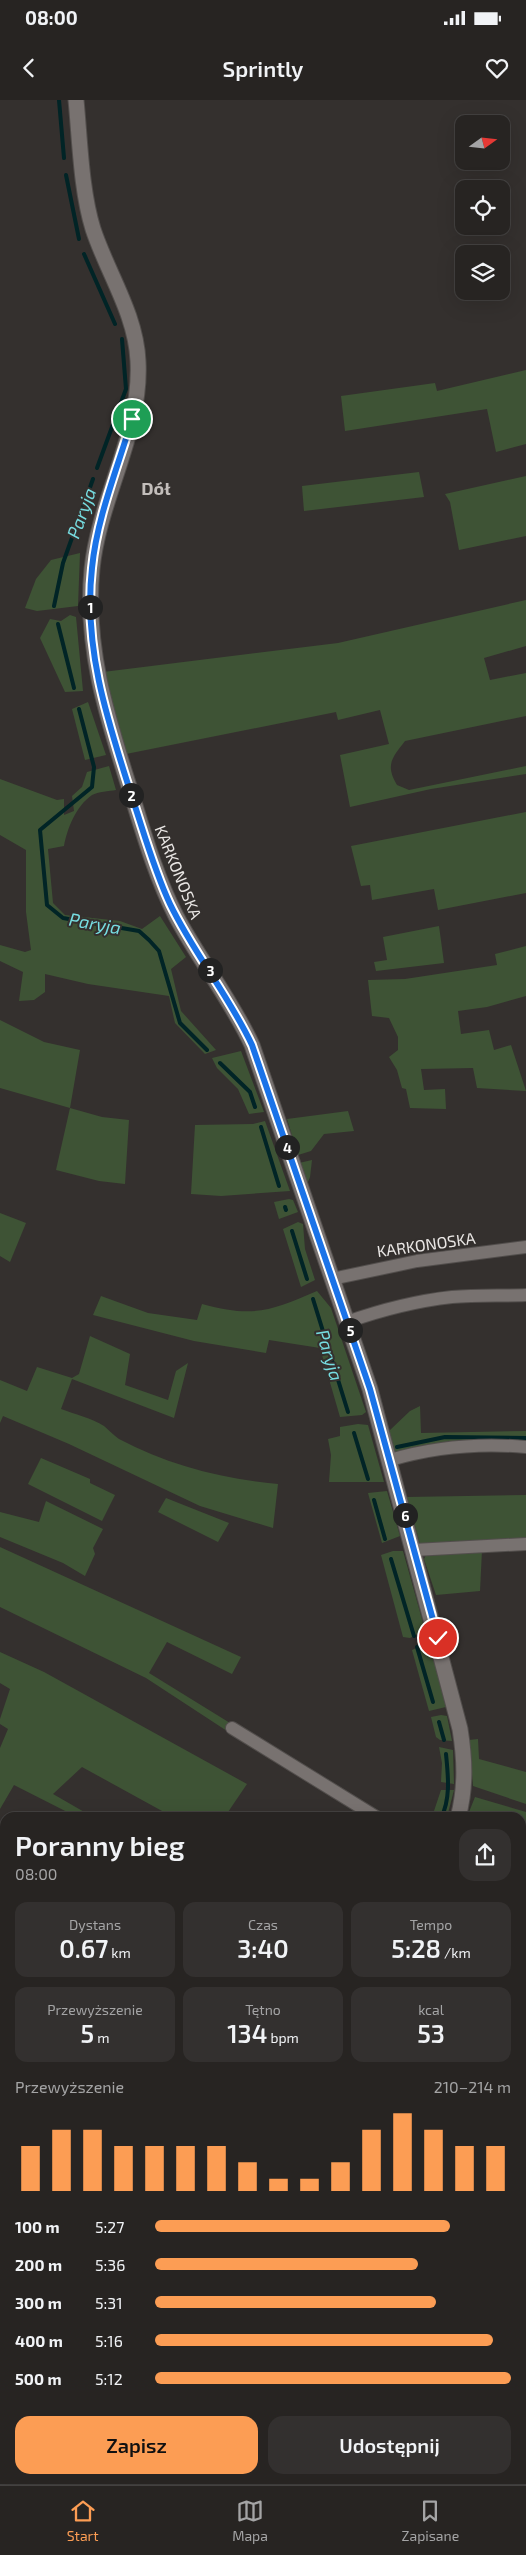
<!DOCTYPE html>
<html lang="pl">
<head>
<meta charset="utf-8">
<style>
	:root { --surface:#272422; --page:#33302f; --text:#f1f3f6; --muted:#a4a4a5; --line:#434140; --accent:#fc9d54 }
	body { margin:0; font-family:"Exo 2",sans-serif; background:var(--page); color:var(--text); height:100vh; display:flex; flex-direction:column; font-size:19px; white-space:nowrap }
	* { box-sizing:border-box; margin:0 }
	p { font-size:16px; color:var(--muted) }
	.icon { flex:none; width:28px; height:28px; fill:none; stroke:currentColor; stroke-width:2; stroke-linecap:round; stroke-linejoin:round }
	.map { position:relative; flex:1; overflow:hidden }
	.side { position:absolute; left:0px; top:1712px; width:526px; height:672px; display:flex; flex-direction:column; background:var(--surface); border-radius:15px 15px 0 0; box-shadow:0 5px 20px #0002,0 0 0 1px var(--line) }
	.side>* { flex:none }
	.needle { width:32px; rotate:75deg }
	.tools { position:absolute; left:455px; top:15px; display:grid; gap:10px }
	.tools a { display:grid; place-items:center; width:55px; height:55px; border-radius:10px; background:var(--surface); box-shadow:0 5px 20px #0002,0 0 0 1px var(--line); font-size:25px }
	.pin { position:absolute; display:grid; place-items:center; width:42px; height:42px; color:#fff; margin:-21px; border:2px solid #fff; border-radius:50%; box-shadow:0 1px 5px #0007 }
	.km { position:absolute; width:25px; height:25px; margin:-12px; border-radius:50%; background:#222; color:#fff; font-size:14px; line-height:25px; text-align:center }
	.round { display:grid; place-items:center; flex:none; width:52px; height:52px; border-radius:15px; background:var(--page) }
	.overview { display:flex; align-items:center; justify-content:space-between; height:85px; padding:0 15px }
	h1 { font-size:28px; font-weight:600; line-height:38px }
	.stats { display:grid; grid-template-columns:repeat(3,1fr); gap:8px; height:85px; padding:5px 15px }
	.stats div { display:grid; align-content:center; border-radius:12px; background:var(--page); text-align:center }
	.stats b { font-size:25px; font-weight:600 }
	.stats small { font-size:14px; font-weight:400 }
	.stats p { font-size:14px }
	.chart { height:140px; padding:10px 15px }
	.chart p { display:flex; justify-content:space-between }
	.chart svg { width:100%; height:90px; margin-top:5px; stroke:var(--accent); stroke-width:6 }
	.primary-button { display:flex; gap:10px; margin-top:auto; padding:10px 15px }
	.primary-button a { flex:1; height:58px; border-radius:15px; background:var(--accent); color:#111; font-size:20px; font-weight:600; line-height:58px; text-align:center }
	.primary-button a+a { background:var(--page); color:var(--text) }
	ul { padding:0 15px; list-style:none; font-size:16px }
	li { display:grid; grid-template-columns:80px 60px 1fr; align-items:center; height:38px }
	li i { height:12px; border-radius:6px; background:var(--accent) }
	.status { display:flex; justify-content:space-between; align-items:center; height:35px; padding:0 25px; background:var(--surface); direction:ltr }
	.status svg { height:14px; fill:currentColor }
	header { display:flex; justify-content:space-between; align-items:center; height:65px; padding:0 15px; background:var(--surface); font-size:22px; font-weight:600 }
	.dock { display:flex; justify-content:space-around; align-items:center; height:70px; border-top:1px solid var(--line); background:var(--surface); font-size:14px; color:var(--muted) }
	.dock a { display:grid; justify-items:center; gap:2px }
	.dock .on { color:var(--accent) }
	.map>svg:first-child { display:block }
</style>
</head>
<body>
<div class="status"><b>08:00</b><svg viewBox="0 0 49 12"><path d="M0 12V9h3v3zM5 12V6h3v6zM10 12V3h3v9zM15 12V0h3v12zM26 1h20v11H26zM47 4h2v5h-2z"/></svg></div>
<header><svg class="icon" aria-label="back" viewBox="0 0 24 24"><path d="M15 5l-7 7 7 7"/></svg>Sprintly<svg class="icon" aria-label="heart" viewBox="0 0 24 24"><path d="M12 20l-8-8c-3-5 5-10 8-4 3-6 11-1 8 4z"/></svg></header>
<div class="map">
<svg width="526" height="2385" viewBox="0 0 526 2385">
	<rect width="100%" height="100%" fill="#34302e"/>
	<!-- green -->
	<g fill="#3e5335">
		<polygon points="526,270 526,344 496,352 487,309 345,331 341,296 435,283 437,291"/>
		<polygon points="419,372 424,397 304,411 302,386"/>
		<polygon points="526,376 526,436 459,450 450,402 445,394"/>
		<polygon points="80,453 78,506 37,511 25,508 36,479 51,460"/>
		<path d="M526,500V546L484,558L490,580L526,573V616L405,641C392,658 385,665 397,685L409,690L526,666V674L431,689L350,707L340,655L389,644L380,610L338,620L336,612L126,654L103,572L338,543Z"/>
		<polygon points="70,515 76,517 83,591 65,592 40,538 50,519 61,521"/>
		<polygon points="88,602 106,655 85,660 72,609"/>
		<path d="M109,666L116,690C109,691 98,692 92,695C76,706 67,729 64,746L48,749L53,803L65,815L120,821L142,829L160,816L186,857L171,869L181,911L216,950L205,954L175,923L169,896L88,884L45,874V892L34,900L19,901L23,872L0,861V845L25,852L31,850L26,812V750L0,735V679L57,700L64,699V715L74,711L72,696L82,687L87,672Z"/>
		<polygon points="526,712 526,793 438,810 434,789 372,800 370,785 361,786 351,746"/>
		<polygon points="439,826 444,863 376,871 374,862 387,860 383,837"/>
		<polygon points="526,846 526,896 487,907 458,911 461,934 489,930 494,950 511,945 526,991 477,988 473,968 421,969 424,990 445,989 446,1009 410,1008 406,989 402,988 397,970 389,957 398,950 398,937 389,918 372,916 368,880 405,879 497,865 495,854"/>
		<polygon points="0,920 44,942 80,950 70,1008 102,1017 129,1020 125,1084 99,1081 56,1070 70,1008 0,988"/>
		<polygon points="241,951 264,1012 249,1014 238,989 217,968 212,958"/>
		<polygon points="348,1011 354,1031 324,1034 311,1051 298,1055 287,1019"/>
		<polygon points="265,1021 290,1091 221,1096 191,1094 195,1025 253,1024"/>
		<polygon points="312,1060 310,1077 306,1087 299,1063"/>
		<polygon points="289,1099 293,1100 298,1112 279,1119 274,1102"/>
		<polygon points="0,1113 26,1123 10,1162 0,1156"/>
		<polygon points="298,1122 303,1124 305,1149 315,1180 301,1187 283,1129"/>
		<path d="M317,1191L331,1208L366,1312L362,1315L340,1317L320,1248L269,1240L266,1253L194,1241L93,1215L101,1196L148,1213L197,1220L202,1204C253,1218 271,1211 317,1191Z"/>
		<path d="M90,1236L130,1254L125,1285L168,1300L176,1271L188,1263L174,1318L72,1279L61,1309C74,1314 92,1318 104,1326C109,1330 113,1335 119,1339C168,1365 222,1379 278,1384L273,1428L200,1406L69,1344L3,1316L0,1323V1280L27,1291L37,1267L72,1278L79,1274Z"/>
		<polygon points="420,1306 421,1333 526,1331 526,1344 418,1347 394,1353 389,1331 410,1311"/>
		<polygon points="358,1324 368,1325 384,1382 329,1382 331,1355 328,1339 340,1336 340,1327"/>
		<polygon points="41,1358 90,1379 90,1383 115,1395 102,1421 28,1384"/>
		<polygon points="387,1391 400,1436 382,1443 368,1393"/>
		<polygon points="526,1395 526,1440 420,1444 407,1397"/>
		<polygon points="166,1398 229,1423 218,1442 158,1412"/>
		<polygon points="46,1401 103,1429 93,1448 95,1454 85,1476 63,1463 0,1437 0,1412 39,1422"/>
		<polygon points="0,1447 241,1557 232,1574 167,1542 149,1573 230,1623 227,1631 146,1578 0,1507"/>
		<polygon points="482,1450 480,1491 436,1495 424,1459 427,1453"/>
		<polygon points="393,1451 403,1451 425,1530 410,1538 403,1537 381,1455"/>
		<polygon points="421,1546 430,1546 446,1607 429,1611 412,1550"/>
		<polygon points="0,1552 44,1572 247,1684 228,1712 236,1717 173,1717 82,1667 53,1694 86,1713 84,1717 77,1717 14,1685 0,1709 0,1648 8,1629 0,1624 0,1619 10,1589 0,1583"/>
		<polygon points="441,1615 447,1616 452,1641 440,1640 436,1637 431,1617"/>
		<polygon points="478,1639 479,1659 526,1672 526,1704 473,1686 469,1640"/>
		<polygon points="439,1647 453,1650 454,1684 441,1682 442,1663"/>
		<polygon points="441,1690 454,1690 447,1717 432,1717"/>
		<polygon points="475,1697 526,1712 526,1791 521,1789 521,1718 467,1717"/>
		<polygon points="0,1780 5,1783 5,1814 0,1811"/>
		<polygon points="0,1927 5,1930 5,1971 0,1968"/>
		<polygon points="0,2128 5,2131 5,2178 0,2175"/>
		<polygon points="5,2191 5,2218 0,2215 0,2199"/>
		<polygon points="0,2270 5,2272 5,2336 0,2342"/>
		<polygon points="521,2324 526,2325 526,2385 516,2385 504,2380 521,2380"/>
		<polygon points="226,2380 266,2380 277,2385 226,2385 224,2384"/>
	</g>
	<g fill="none" stroke-linecap="round" stroke-linejoin="round">
		<!-- stream -->
		<g stroke="#012426" stroke-width="4">
			<polyline points="59,0 64,58"/>
			<polyline points="66,75 79,139"/>
			<polyline points="84,154 115,224"/>
			<polyline points="97,368 126,289 122,239"/>
			<polyline points="54,506 63,463 93,379"/>
			<polyline points="58,524 74,588"/>
			<polyline points="79,609 94,667 92,687 40,730 47,805 63,818 139,831 149,840 159,851 180,923 207,950"/>
			<polyline points="220,963 250,992 255,1007"/>
			<polyline points="261,1027 279,1086"/>
			<polyline points="285,1107 286,1110"/>
			<polyline points="292,1131 307,1179"/>
			<polyline points="313,1199 348,1312"/>
			<polyline points="354,1333 368,1379"/>
			<polyline points="397,1347 445,1337 526,1338"/>
			<polyline points="374,1400 385,1439"/>
			<polyline points="391,1459 414,1536"/>
			<polyline points="417,1547 433,1602"/>
			<polyline points="439,1622 444,1640"/>
			<path d="M441,1718C451,1698 448,1675 446,1654"/>
			<polyline points="0,2328 5,2323"/>
		</g>
		<!-- minor casing -->
		<g stroke="#524e4c" stroke-width="14">
			<g id="minor">
				<polyline points="332,1179 417,1161 526,1147"/>
				<path d="M347,1222C381,1210 416,1201 452,1197C477,1195 502,1196 526,1195"/>
				<path d="M390,1360C434,1347 480,1343 526,1347"/>
				<polyline points="414,1450 526,1444"/>
				<polyline points="232,1628 378,1718"/>
				<polyline points="0,1814 5,1817"/>
				<polyline points="521,1893 526,1895"/>
				<polyline points="521,1956 526,1958"/>
				<polyline points="3,2066 5,2067"/>
				<polyline points="521,2147 526,2139"/>
				<polyline points="477,2380 479,2385"/>
			</g>
		</g>
		<!-- tertiary casing -->
		<g stroke="#524e4c" stroke-width="17">
			<g id="tertiary">
				<path d="M76,0C80,41 81,90 93,129C107,172 136,214 138,261C142,333 99,398 92,469C84,550 109,623 133,699C145,738 157,779 176,816C199,860 231,899 252,945L370,1289L460,1629C465,1660 466,1687 458,1718"/>
				<polyline points="0,1983 5,1986"/>
				<polyline points="376,2385 380,2380"/>
			</g>
		</g>
		<!-- minor -->
		<use href="#minor" stroke="#787270" stroke-width="12"/>
		<!-- tertiary -->
		<use href="#tertiary" stroke="#787270" stroke-width="15"/>
	</g>
	<g fill="none" stroke-linecap="round" stroke-linejoin="round">
		<!-- route casing -->
		<g stroke="#fff" stroke-width="10">
			<path id="route" d="M132,319C118,367 97,417 92,468C83,548 108,622 132,697C144,733 154,770 170,804C194,854 228,894 252,945L370,1289L438,1538"/>
		</g>
		<!-- route -->
		<use href="#route" stroke="#1a73e8" stroke-width="6"/>
	</g>
	<g text-anchor="middle" dominant-baseline="central" stroke-width="4" stroke-linejoin="round" paint-order="stroke">
		<!-- street labels -->
		<g font-size="16" fill="#eae7e5" stroke="#34302e">
			<text transform="translate(179 772) rotate(68)">KARKONOSKA</text>
			<text transform="translate(426 1144) rotate(-8)">KARKONOSKA</text>
		</g>
		<!-- neighbourhood labels -->
		<g font-size="18" font-weight="bold" fill="#c3bebb" stroke="#34302e">
			<text x="156" y="388">Dół</text>
		</g>
		<!-- water labels -->
		<g font-size="18" font-style="italic" fill="#76dce0" stroke="#34302e">
			<text transform="translate(81 413) rotate(-70)">Paryja</text>
			<text transform="translate(95 823) rotate(10)">Paryja</text>
			<text transform="translate(330 1255) rotate(73)">Paryja</text>
		</g>
	</g>
</svg>
<div class="tools">
<a><svg class="needle" viewBox="-14 -14 28 28"><path d="M0-13l5 13h-10z" fill="#e53935"/><path d="M0 13l5-13h-10z" fill="#a4a4a5"/></svg></a>
<a><svg class="icon" aria-label="locate" viewBox="0 0 24 24"><circle cx="12" cy="12" r="6"/><path d="M12 2v4M12 18v4M2 12h4M18 12h4"/></svg></a>
<a><svg class="icon" aria-label="layers" viewBox="0 0 24 24"><path d="M12 4l9 5-9 5-9-5zM3 14l9 5 9-5"/></svg></a>
</div>
<div class="pin" style="left:132px;top:319px;background:#1e9e55"><svg class="icon" aria-label="arrive" viewBox="0 0 24 24"><path d="M6 21V4h12l-3 4 3 4H6"/></svg></div>
<div class="pin" style="left:438px;top:1538px;background:#d93025"><svg class="icon" aria-label="check" viewBox="0 0 24 24"><path d="M5 12l5 5 9-10"/></svg></div>
<b class="km" style="left:90px;top:507px">1</b>
<b class="km" style="left:131px;top:695px">2</b>
<b class="km" style="left:210px;top:870px">3</b>
<b class="km" style="left:287px;top:1047px">4</b>
<b class="km" style="left:350px;top:1230px">5</b>
<b class="km" style="left:405px;top:1415px">6</b>
<section class="side">
<div class="overview"><div><h1>Poranny bieg</h1><p>08:00</p></div><a class="round"><svg class="icon" aria-label="share" viewBox="0 0 24 24"><path d="M12 15V3M7 8l5-5 5 5M5 13v7h14v-7"/></svg></a></div>
<div class="stats">
<div><p>Dystans</p><b>0.67<small> km</small></b></div>
<div><p>Czas</p><b>3:40</b></div>
<div><p>Tempo</p><b>5:28<small> /km</small></b></div>
</div>
<div class="stats">
<div><p>Przewyższenie</p><b>5<small> m</small></b></div>
<div><p>Tętno</p><b>134<small> bpm</small></b></div>
<div><p>kcal</p><b>53</b></div>
</div>
<div class="chart"><p><span>Przewyższenie</span>210–214 m</p>
<svg viewBox="0 0 160 44" preserveAspectRatio="none"><path d="M5 44V22M15 44V14M25 44V14M35 44V22M45 44V22M55 44V22M65 44V22M75 44V30M85 44V38M95 44V38M105 44V30M115 44V14M125 44V6M135 44V14M145 44V22M155 44V22"/></svg>
</div>
<ul>
<li><b>100 m</b>5:27<i style="width:83%"></i></li>
<li><b>200 m</b>5:36<i style="width:74%"></i></li>
<li><b>300 m</b>5:31<i style="width:79%"></i></li>
<li><b>400 m</b>5:16<i style="width:95%"></i></li>
<li><b>500 m</b>5:12<i style="width:100%"></i></li>
</ul>
<div class="primary-button"><a>Zapisz</a><a>Udostępnij</a></div>
</section>
</div>
<nav class="dock">
<a class="on"><svg class="icon" aria-label="home" viewBox="0 0 24 24"><path d="M3 11l9-7 9 7M6 9v11h12V9"/></svg>Start</a>
<a><svg class="icon" aria-label="map" viewBox="0 0 24 24"><path d="M3 6l6-2 6 2 6-2v14l-6 2-6-2-6 2zM9 4v14M15 6v14"/></svg>Mapa</a>
<a><svg class="icon" aria-label="saved" viewBox="0 0 24 24"><path d="M7 4h10v16l-5-4-5 4z"/></svg>Zapisane</a>
</nav>
</body>
</html>
